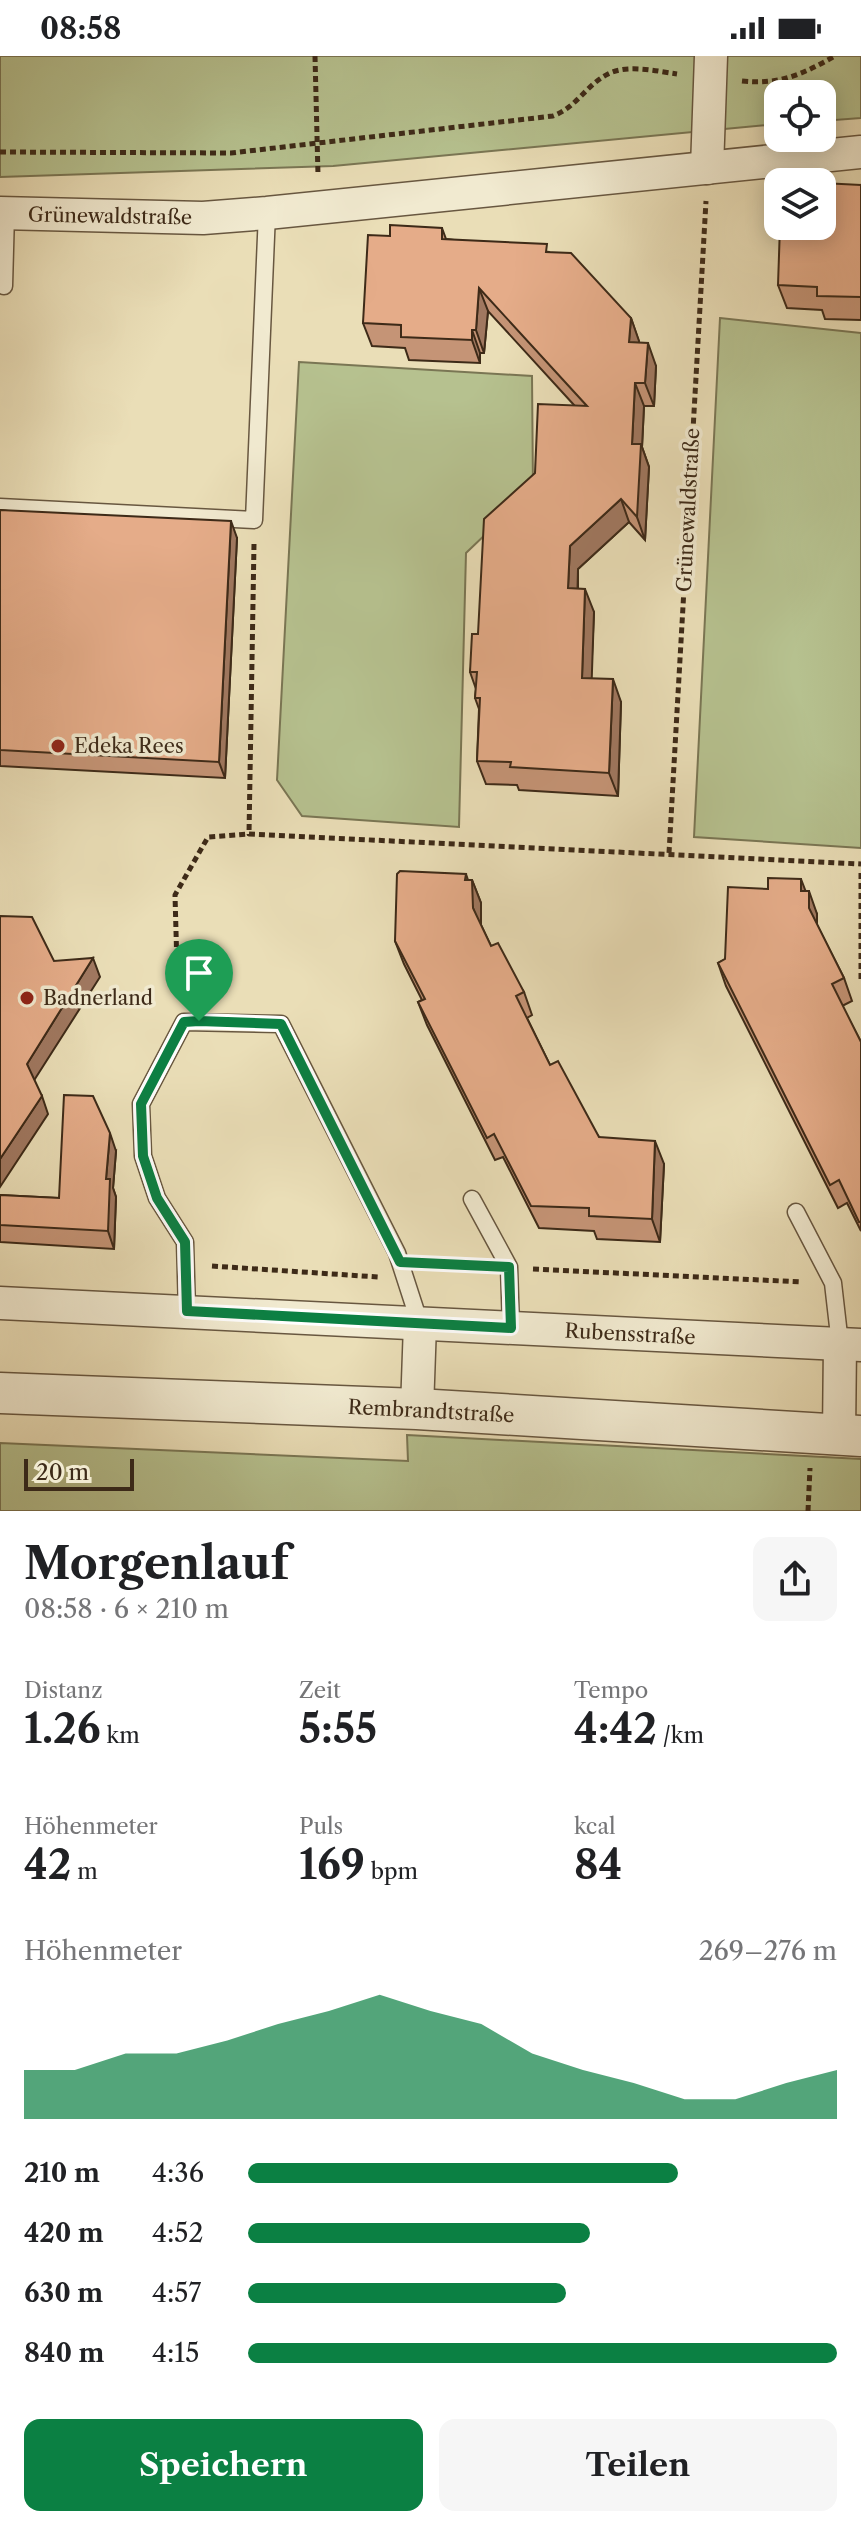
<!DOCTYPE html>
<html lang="de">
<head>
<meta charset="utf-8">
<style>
	:root { --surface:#fff; --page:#f6f6f6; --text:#202124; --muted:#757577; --accent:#0b8043 }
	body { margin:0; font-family:"Libre Caslon Text",serif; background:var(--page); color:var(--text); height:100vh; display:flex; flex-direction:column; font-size:30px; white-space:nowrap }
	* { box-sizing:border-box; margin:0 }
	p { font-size:26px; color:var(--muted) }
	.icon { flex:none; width:44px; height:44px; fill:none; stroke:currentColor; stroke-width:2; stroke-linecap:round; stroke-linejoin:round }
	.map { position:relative; height:1455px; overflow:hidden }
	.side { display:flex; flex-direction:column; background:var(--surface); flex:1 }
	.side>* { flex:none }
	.controls { position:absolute; left:764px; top:24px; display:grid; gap:16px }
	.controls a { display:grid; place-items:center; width:72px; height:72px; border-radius:16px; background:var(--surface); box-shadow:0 4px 20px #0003; font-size:40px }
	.scale { position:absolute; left:24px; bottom:20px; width:110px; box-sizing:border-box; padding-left:8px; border:4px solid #3d2a18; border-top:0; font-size:22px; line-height:28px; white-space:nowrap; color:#3d2a18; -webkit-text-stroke:6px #f1ead0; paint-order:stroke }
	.pin { position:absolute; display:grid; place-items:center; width:68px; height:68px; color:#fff; margin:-82px -34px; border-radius:50% 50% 50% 0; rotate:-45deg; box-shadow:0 0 8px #0007 }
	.pin .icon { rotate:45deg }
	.round { display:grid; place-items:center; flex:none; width:84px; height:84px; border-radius:16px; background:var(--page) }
	.head { display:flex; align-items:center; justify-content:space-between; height:136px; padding:0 24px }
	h1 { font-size:44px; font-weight:700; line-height:60px }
	.metrics { display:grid; grid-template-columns:repeat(3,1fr); gap:12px; height:136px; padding:8px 24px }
	.metrics div { display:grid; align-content:center }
	.metrics b { font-size:40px; font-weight:700 }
	.metrics small { font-size:22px; font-weight:400 }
	.metrics p { font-size:22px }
	.chart { height:224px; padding:16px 24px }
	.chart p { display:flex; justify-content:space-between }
	.chart svg { width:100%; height:144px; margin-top:8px; fill:var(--accent); opacity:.7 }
	.cta { display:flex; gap:16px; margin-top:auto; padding:16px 24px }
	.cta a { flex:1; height:92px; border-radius:16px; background:var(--accent); color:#fff; font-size:32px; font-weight:700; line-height:92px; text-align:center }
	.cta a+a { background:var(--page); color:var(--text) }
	ul { padding:0 24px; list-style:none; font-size:26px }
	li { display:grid; grid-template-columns:128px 96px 1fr; align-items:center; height:60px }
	li i { height:20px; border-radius:10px; background:var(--accent) }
	.status { display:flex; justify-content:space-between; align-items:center; height:56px; padding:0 40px; background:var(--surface); direction:ltr }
	.status svg { height:22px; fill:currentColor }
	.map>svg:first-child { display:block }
</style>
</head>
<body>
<div class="status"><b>08:58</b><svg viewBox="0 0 49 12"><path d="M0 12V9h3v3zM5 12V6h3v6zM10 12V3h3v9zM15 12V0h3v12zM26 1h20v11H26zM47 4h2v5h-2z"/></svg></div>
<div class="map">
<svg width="861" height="1455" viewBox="0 0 861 1455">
	<rect width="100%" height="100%" fill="#eadeb7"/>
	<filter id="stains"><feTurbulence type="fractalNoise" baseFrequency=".0025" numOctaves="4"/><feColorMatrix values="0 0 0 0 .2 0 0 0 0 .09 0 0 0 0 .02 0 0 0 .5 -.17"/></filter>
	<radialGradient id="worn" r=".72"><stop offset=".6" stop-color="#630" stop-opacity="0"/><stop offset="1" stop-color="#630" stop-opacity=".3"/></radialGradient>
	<!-- green -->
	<g fill="#b6c18f" stroke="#7a7654" stroke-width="2">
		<polygon points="0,0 861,0 861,62 822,65 822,38 778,38 778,68 333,110 0,121"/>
		<polygon points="720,262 861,277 861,792 694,781"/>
		<polygon points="299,306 532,320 533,433 466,497 459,771 302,760 277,724"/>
		<polygon points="407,1379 861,1403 861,1455 0,1455 0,1387 408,1405"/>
	</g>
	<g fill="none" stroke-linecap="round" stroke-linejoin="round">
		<!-- service casing -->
		<g stroke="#685740" stroke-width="19">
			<g id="service">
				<polyline points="4,230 6,157"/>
				<polyline points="0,451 254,464 267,157"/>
				<polyline points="472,1143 509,1211 511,1272"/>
				<polyline points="796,1156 833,1227 840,1288"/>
				<polyline points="187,1255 185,1186 157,1142 143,1100 141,1048 184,966 281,968 397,1197 420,1268"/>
			</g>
		</g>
		<!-- minor casing -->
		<g stroke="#685740" stroke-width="35">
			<g id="minor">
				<polyline points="707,112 711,0"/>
				<polyline points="0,157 203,162 267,157 861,96"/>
				<polyline points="0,1247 861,1289"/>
				<polyline points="417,1353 420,1268"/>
				<polyline points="839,1379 840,1288"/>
			</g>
		</g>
		<!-- tertiary casing -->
		<g stroke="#685740" stroke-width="43">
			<polyline id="tertiary" points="0,1337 417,1353 861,1380"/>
		</g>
		<!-- path -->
		<g stroke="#3d2a18" stroke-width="5" stroke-dasharray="6 4" stroke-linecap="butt">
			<polyline points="315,0 318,119"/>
			<path d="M742,25C780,29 803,18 835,0"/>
			<path d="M0,96L231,97L553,60C577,51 586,29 608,18C627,8 656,15 677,18"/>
			<polyline points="254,488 249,778 861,808"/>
			<polyline points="669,797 706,145"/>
			<polyline points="861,817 861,923"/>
			<polyline points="177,911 175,839 208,781 248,778"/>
			<polyline points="429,1208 479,1210"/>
			<polyline points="212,1210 378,1221"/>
			<polyline points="533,1213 802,1226"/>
			<polyline points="808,1455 810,1412"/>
		</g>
		<!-- service -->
		<use href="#service" stroke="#f1ead0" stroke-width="16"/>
		<!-- minor -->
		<use href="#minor" stroke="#f1ead0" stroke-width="32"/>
		<!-- tertiary -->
		<use href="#tertiary" stroke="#f1ead0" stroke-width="40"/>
	</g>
	<!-- wall -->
	<g fill="#c59476" stroke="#3d2a18" stroke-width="2">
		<polygon points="861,129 861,264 825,263 822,254 787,252 778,229"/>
		<polygon points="442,172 446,183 549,196 631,262 639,286 656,310 654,350 644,350 642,391 649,411 645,484 629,466 578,513 578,532 594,556 591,622 621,646 618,740 519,734 517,729 486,728 477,705 479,653 475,642 476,633 470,616 478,578 535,417 574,349 488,255 484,297 480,297 480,307 409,304 405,292 372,290 363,267 390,180"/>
		<polygon points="0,454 237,482 225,722 0,710"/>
		<polygon points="468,824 472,824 481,847 481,869 491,890 524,936 532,959 527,962 550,1009 599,1081 664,1108 660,1186 597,1183 594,1175 539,1172 503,1101 495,1104 427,969 418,946 422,944 404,908 395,885"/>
		<polygon points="768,833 805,835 817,858 817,869 844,922 852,945 842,950 861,986 861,1175 847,1147 838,1152 726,930 718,907 725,903"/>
		<polygon points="116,1095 113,1132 116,1141 114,1193 0,1186 0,1139 59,1142"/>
	</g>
	<!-- shaded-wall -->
	<g fill="#a07860" stroke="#3d2a18" stroke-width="2">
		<polygon points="479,232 488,255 484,297 476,274"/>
		<polygon points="631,262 639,285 638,309 629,286"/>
		<polygon points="472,274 480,297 480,307 472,284"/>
		<polygon points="648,287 656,310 654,350 645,327"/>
		<polygon points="635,327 644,350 642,391 649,411 645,484 637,461 632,388"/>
		<polygon points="621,443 629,466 578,513 577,555 568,532 570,490"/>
		<polygon points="231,465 237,482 225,722 219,706"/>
		<polygon points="585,533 594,556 591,644 582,622"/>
		<polygon points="613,623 621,646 618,740 609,717"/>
		<polygon points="466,818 472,836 472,824 481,847 481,875 473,852 465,824"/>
		<polygon points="801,823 809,844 809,835 817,858 817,875 801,835"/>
		<polygon points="93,902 100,921 33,1026 27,1008"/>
		<polygon points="42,1040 48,1058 0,1131 0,1103"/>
		<polygon points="110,1077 116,1095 113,1132 116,1141 114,1193 108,1175 106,1123"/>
		<polygon points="655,1085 664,1108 660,1186 652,1163"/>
	</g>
	<!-- building -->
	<g fill="#e5ac89" stroke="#3d2a18" stroke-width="2">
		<polygon points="822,127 861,129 861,241 817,240 817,231 778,229 780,170 822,170"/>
		<polygon points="390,169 442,172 442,183 547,188 546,196 571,197 631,262 629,286 648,287 645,327 635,327 632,388 641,388 637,461 621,443 570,490 568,532 585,533 582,622 613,623 609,717 510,711 511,706 477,705 480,642 475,642 477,616 470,616 472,578 478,578 484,463 535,417 538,348 587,350 479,232 476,274 472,274 472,284 401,281 401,269 363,267 368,179 390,180"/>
		<polygon points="0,454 231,465 219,706 0,694"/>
		<polygon points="400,815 466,818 465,824 472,824 473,852 491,890 498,887 524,936 516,940 550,1009 558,1005 599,1081 655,1085 652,1163 589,1160 589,1152 531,1150 494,1078 487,1082 418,946 425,943 395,885 397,818"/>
		<polygon points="768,822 801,823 801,835 809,835 809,852 844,922 832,928 861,986 861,1166 859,1166 839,1124 830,1129 718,907 725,903 728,831 768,833"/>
		<polygon points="0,860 32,861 54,905 93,902 27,1008 42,1040 0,1103"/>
		<polygon points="64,1039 93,1040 110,1077 106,1123 110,1123 108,1175 0,1169 0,1139 59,1142"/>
	</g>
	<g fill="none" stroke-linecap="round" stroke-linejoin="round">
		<!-- route casing -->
		<g stroke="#fff" stroke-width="16">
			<polygon id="route" points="199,965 281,968 400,1206 509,1211 511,1272 187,1255 185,1186 157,1142 143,1100 141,1048 184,966"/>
		</g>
		<!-- route -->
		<use href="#route" stroke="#0b8043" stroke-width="10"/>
	</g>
	<!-- markers -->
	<g fill="#8f2418" stroke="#f1ead0" stroke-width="3">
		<circle cx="58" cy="690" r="8"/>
		<circle cx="27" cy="942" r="8"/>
	</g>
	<g text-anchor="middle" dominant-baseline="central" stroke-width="7" stroke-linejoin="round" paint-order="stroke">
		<!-- street labels -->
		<g font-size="20" fill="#3d2a18" stroke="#f1ead0">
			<text transform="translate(110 160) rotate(1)">Grünewaldstraße</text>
			<text transform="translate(688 454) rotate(-87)">Grünewaldstraße</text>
			<text transform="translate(630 1278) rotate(3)">Rubensstraße</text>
			<text transform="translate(431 1355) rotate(3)">Rembrandtstraße</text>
		</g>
		<!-- poi labels -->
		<g font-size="20" fill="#3d2a18" stroke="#f1ead0" text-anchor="start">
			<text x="74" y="690">Edeka Rees</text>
			<text x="43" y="942">Badnerland</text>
		</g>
	</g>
	<rect width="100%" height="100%" filter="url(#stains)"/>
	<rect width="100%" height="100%" fill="url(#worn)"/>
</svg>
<div class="controls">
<a><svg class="icon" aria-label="locate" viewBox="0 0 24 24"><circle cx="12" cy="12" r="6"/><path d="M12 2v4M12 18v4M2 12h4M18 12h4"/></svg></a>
<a><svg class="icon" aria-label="layers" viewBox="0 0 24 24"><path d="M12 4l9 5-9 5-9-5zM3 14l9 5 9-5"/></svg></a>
</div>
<div class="scale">20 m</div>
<div class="pin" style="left:199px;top:965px;background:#1e9e55"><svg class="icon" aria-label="arrive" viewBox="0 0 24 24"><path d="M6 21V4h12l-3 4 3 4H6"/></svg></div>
</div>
<section class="side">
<div class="head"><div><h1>Morgenlauf</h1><p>08:58 · 6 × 210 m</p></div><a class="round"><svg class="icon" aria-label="share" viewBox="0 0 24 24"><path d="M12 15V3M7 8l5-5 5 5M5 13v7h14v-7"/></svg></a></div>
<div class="metrics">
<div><p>Distanz</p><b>1.26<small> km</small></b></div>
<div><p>Zeit</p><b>5:55</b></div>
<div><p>Tempo</p><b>4:42<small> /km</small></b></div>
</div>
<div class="metrics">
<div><p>Höhenmeter</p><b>42<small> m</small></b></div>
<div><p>Puls</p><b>169<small> bpm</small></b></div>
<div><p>kcal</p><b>84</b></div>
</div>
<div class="chart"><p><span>Höhenmeter</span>269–276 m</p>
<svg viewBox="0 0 160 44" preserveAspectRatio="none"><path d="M0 44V29L10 29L20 24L30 24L40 20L50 15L60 11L70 6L80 11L90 15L100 24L110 29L120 33L130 38L140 38L150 33L160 29V44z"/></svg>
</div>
<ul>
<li><b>210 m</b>4:36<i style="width:73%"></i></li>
<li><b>420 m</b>4:52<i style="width:58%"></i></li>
<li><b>630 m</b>4:57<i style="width:54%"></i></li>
<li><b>840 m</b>4:15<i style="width:100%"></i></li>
</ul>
<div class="cta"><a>Speichern</a><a>Teilen</a></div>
</section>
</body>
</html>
